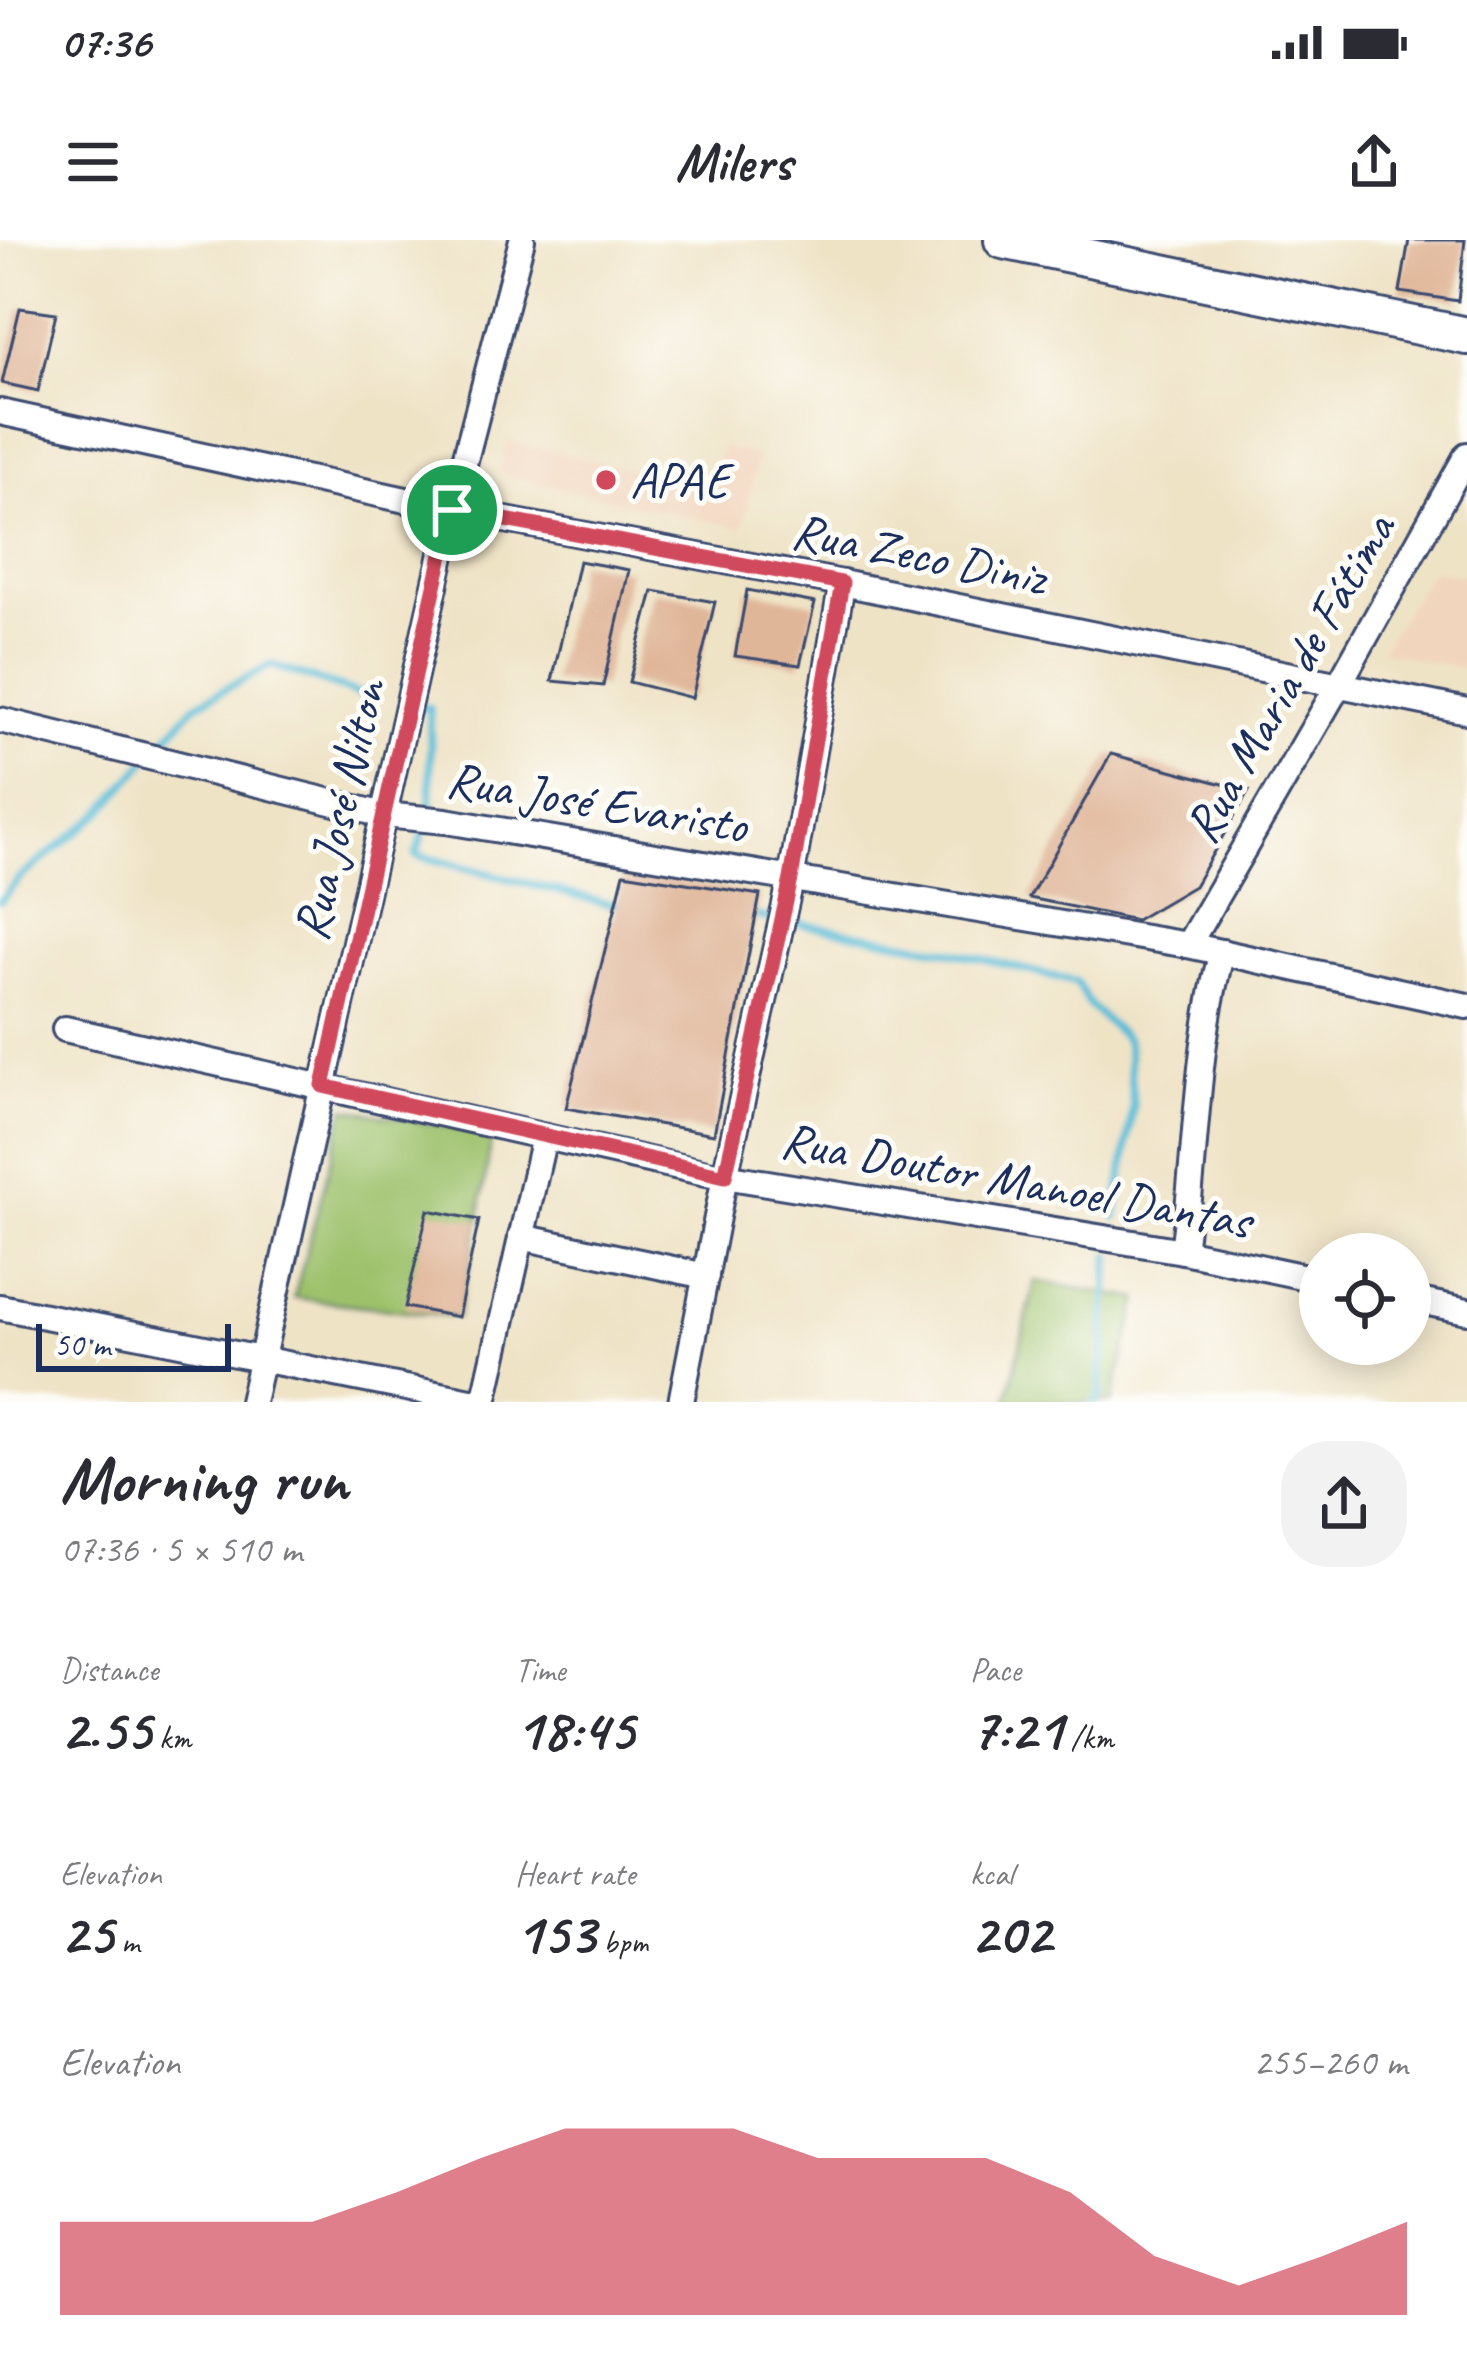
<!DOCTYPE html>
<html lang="en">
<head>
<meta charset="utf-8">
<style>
	:root { --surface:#fff; --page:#f2f2f3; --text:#2b2b33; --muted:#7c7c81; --accent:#d1495b }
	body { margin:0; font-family:Caveat,sans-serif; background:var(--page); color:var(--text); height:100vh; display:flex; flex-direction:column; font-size:45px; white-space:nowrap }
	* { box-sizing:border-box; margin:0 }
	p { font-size:39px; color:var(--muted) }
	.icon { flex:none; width:66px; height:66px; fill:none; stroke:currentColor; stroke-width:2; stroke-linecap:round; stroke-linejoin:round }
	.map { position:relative; height:1162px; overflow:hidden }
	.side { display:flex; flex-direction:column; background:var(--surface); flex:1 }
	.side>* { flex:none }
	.fabs { position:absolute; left:1299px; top:993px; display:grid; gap:24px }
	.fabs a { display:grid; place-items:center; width:132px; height:132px; border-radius:50%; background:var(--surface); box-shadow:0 6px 30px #0003; font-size:60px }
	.scale { position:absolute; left:36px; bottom:30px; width:195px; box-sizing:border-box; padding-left:12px; border:6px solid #1b2f5e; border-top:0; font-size:33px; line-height:42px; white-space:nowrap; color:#1b2f5e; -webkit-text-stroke:9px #fdfcf7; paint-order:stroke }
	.pin { position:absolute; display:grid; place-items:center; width:102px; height:102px; color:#fff; margin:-51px; border:6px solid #fff; border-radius:50%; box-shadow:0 3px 12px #0007 }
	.round { display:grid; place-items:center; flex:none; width:126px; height:126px; border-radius:48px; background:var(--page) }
	.summary { display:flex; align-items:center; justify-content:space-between; height:204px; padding:0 60px }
	h1 { font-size:66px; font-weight:700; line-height:90px }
	.metrics { display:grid; grid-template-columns:repeat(3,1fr); gap:18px; height:204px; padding:12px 60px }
	.metrics div { display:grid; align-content:center }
	.metrics b { font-size:60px; font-weight:700 }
	.metrics small { font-size:33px; font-weight:400 }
	.metrics p { font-size:33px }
	.chart { height:336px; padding:24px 60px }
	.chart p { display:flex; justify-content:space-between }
	.chart svg { width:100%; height:216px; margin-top:12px; fill:var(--accent); opacity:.7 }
	.status { display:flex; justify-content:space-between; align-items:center; height:84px; padding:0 60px; background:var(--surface); direction:ltr }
	.status svg { height:33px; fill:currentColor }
	header { display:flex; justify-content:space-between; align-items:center; height:156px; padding:0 60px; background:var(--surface); font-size:54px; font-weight:700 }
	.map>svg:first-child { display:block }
</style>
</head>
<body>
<div class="status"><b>07:36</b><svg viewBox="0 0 49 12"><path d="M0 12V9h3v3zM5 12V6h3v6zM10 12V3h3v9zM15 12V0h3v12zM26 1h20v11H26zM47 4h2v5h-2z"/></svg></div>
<header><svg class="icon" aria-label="menu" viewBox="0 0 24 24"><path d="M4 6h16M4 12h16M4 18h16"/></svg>Milers<svg class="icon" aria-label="share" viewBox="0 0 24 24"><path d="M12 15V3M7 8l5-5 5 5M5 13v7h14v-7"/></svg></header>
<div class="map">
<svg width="1467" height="1162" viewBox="0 0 1467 1162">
	<rect width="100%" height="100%" fill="#fdfcf7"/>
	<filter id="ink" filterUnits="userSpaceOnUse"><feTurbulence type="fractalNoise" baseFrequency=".00833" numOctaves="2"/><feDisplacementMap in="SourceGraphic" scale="24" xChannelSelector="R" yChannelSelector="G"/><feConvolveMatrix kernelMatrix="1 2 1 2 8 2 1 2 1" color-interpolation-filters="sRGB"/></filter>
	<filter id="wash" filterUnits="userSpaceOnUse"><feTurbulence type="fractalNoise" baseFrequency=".004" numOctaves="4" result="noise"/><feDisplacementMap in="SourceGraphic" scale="48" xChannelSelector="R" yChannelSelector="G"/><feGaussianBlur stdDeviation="2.7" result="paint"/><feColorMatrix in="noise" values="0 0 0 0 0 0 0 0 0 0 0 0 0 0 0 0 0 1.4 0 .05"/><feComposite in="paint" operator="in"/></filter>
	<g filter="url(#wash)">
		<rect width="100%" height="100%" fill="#efe3c6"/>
		<!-- built -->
		<g fill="#f2d5bd">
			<polygon points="507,201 712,247 721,207 758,216 742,288 499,234"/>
			<polygon points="1432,330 1467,336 1467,430 1381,410"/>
		</g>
		<!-- green -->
		<g fill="#9cc16b" stroke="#5c7864" stroke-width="3">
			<polygon points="345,868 492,895 479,980 458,1077 294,1058"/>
			<polygon points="1035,1041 1139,1059 1112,1162 1007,1162"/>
		</g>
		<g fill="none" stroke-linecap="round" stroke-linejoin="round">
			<!-- stream -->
			<g stroke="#58bcd6" stroke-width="8">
				<polyline points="415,466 430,468 431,570 416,615 604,663 622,665"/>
				<polyline points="0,661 20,638 102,572 195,465 271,425 362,455"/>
				<polyline points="751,675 941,709 1076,742 1092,768 1127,800 1133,865 1116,977"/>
				<polyline points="1095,1162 1100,1155 1110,1016"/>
			</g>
		</g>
		<g id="blocks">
			<!-- building -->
			<g fill="#e0b699">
				<polygon points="1409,0 1465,0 1458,61 1400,52"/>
				<polygon points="20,68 56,73 38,151 2,143"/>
				<polygon points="579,321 629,330 603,446 552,441"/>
				<polygon points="747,350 815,363 800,425 735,416"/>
				<polygon points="653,351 715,362 692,458 629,442"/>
				<polygon points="1111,514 1249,551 1194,646 1136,680 1029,658"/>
				<polygon points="624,633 760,655 714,894 566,868"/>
				<polygon points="428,970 479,980 458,1077 405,1067"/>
			</g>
		</g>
	</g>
	<g filter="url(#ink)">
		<use href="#blocks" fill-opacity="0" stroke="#3b4a6e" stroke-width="3"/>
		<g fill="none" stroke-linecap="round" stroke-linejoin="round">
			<!-- minor casing -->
			<g stroke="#3b4a6e" stroke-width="30">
				<g id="minor">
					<polyline points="0,172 452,270 842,343 1467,471"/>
					<polyline points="0,480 384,575 446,581 1188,705 1467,766"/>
					<polyline points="1188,705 1338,446 1467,215"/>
					<polyline points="65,789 706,933 1183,1011 1320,1040"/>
					<polyline points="521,997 706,1036"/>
					<path d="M1183,1011C1197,912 1195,809 1222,712"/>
					<polyline points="1410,1059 1467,1071"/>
					<polyline points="0,1067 476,1162"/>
					<polyline points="252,1162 452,270 522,0"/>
					<polyline points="484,1162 544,897"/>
					<polyline points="681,1162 725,936 791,639 842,343"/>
				</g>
			</g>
			<!-- primary casing -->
			<g stroke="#3b4a6e" stroke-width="42">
				<polyline id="primary" points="1003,0 1467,96"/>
			</g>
			<!-- minor -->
			<use href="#minor" stroke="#fff" stroke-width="24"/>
			<!-- primary -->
			<use href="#primary" stroke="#fff" stroke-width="36"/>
		</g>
	</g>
	<g fill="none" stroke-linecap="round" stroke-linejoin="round" filter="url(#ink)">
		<!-- route casing -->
		<g stroke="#fff" stroke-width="24">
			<polygon id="route" points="452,270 842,343 791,639 725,936 323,846"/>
		</g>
		<!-- route -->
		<use href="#route" stroke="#d1495b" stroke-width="15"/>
	</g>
	<!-- markers -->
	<circle fill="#d1495b" stroke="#fdfcf7" stroke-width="4.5" cx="606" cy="240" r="12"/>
	<g text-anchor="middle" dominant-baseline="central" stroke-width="10" stroke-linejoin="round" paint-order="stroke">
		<!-- poi labels -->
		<g font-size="51" fill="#1b2f5e" stroke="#fdfcf7" text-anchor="start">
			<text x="630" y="240">APAE</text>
		</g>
		<!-- street labels -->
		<g font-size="51" fill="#1b2f5e" stroke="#fdfcf7">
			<text transform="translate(919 314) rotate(11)">Rua Zeco Diniz</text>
			<text transform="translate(1289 438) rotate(-60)">Rua Maria de Fátima</text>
			<text transform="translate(597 562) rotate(9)">Rua José Evaristo</text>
			<text transform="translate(339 570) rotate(-77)">Rua José Nilton</text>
			<text transform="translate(1016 940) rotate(10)">Rua Doutor Manoel Dantas</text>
		</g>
	</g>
</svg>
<div class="fabs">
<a><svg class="icon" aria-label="locate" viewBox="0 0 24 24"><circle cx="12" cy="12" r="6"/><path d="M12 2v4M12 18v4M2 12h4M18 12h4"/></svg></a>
</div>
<div class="scale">50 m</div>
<div class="pin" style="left:452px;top:270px;background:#1e9e55"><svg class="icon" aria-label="arrive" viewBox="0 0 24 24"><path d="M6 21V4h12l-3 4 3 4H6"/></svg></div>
</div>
<section class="side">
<div class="summary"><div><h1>Morning run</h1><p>07:36 · 5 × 510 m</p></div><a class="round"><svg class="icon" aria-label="share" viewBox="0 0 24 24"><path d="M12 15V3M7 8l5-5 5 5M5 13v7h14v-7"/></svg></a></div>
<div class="metrics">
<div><p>Distance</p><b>2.55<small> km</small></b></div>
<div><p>Time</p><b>18:45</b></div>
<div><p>Pace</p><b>7:21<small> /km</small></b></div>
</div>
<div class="metrics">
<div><p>Elevation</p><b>25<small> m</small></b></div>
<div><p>Heart rate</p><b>153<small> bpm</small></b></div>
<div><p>kcal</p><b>202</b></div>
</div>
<div class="chart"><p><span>Elevation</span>255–260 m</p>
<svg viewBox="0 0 160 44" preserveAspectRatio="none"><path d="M0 44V25L10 25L20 25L30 25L40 19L50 12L60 6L70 6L80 6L90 12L100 12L110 12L120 19L130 32L140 38L150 32L160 25V44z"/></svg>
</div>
</section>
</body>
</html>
